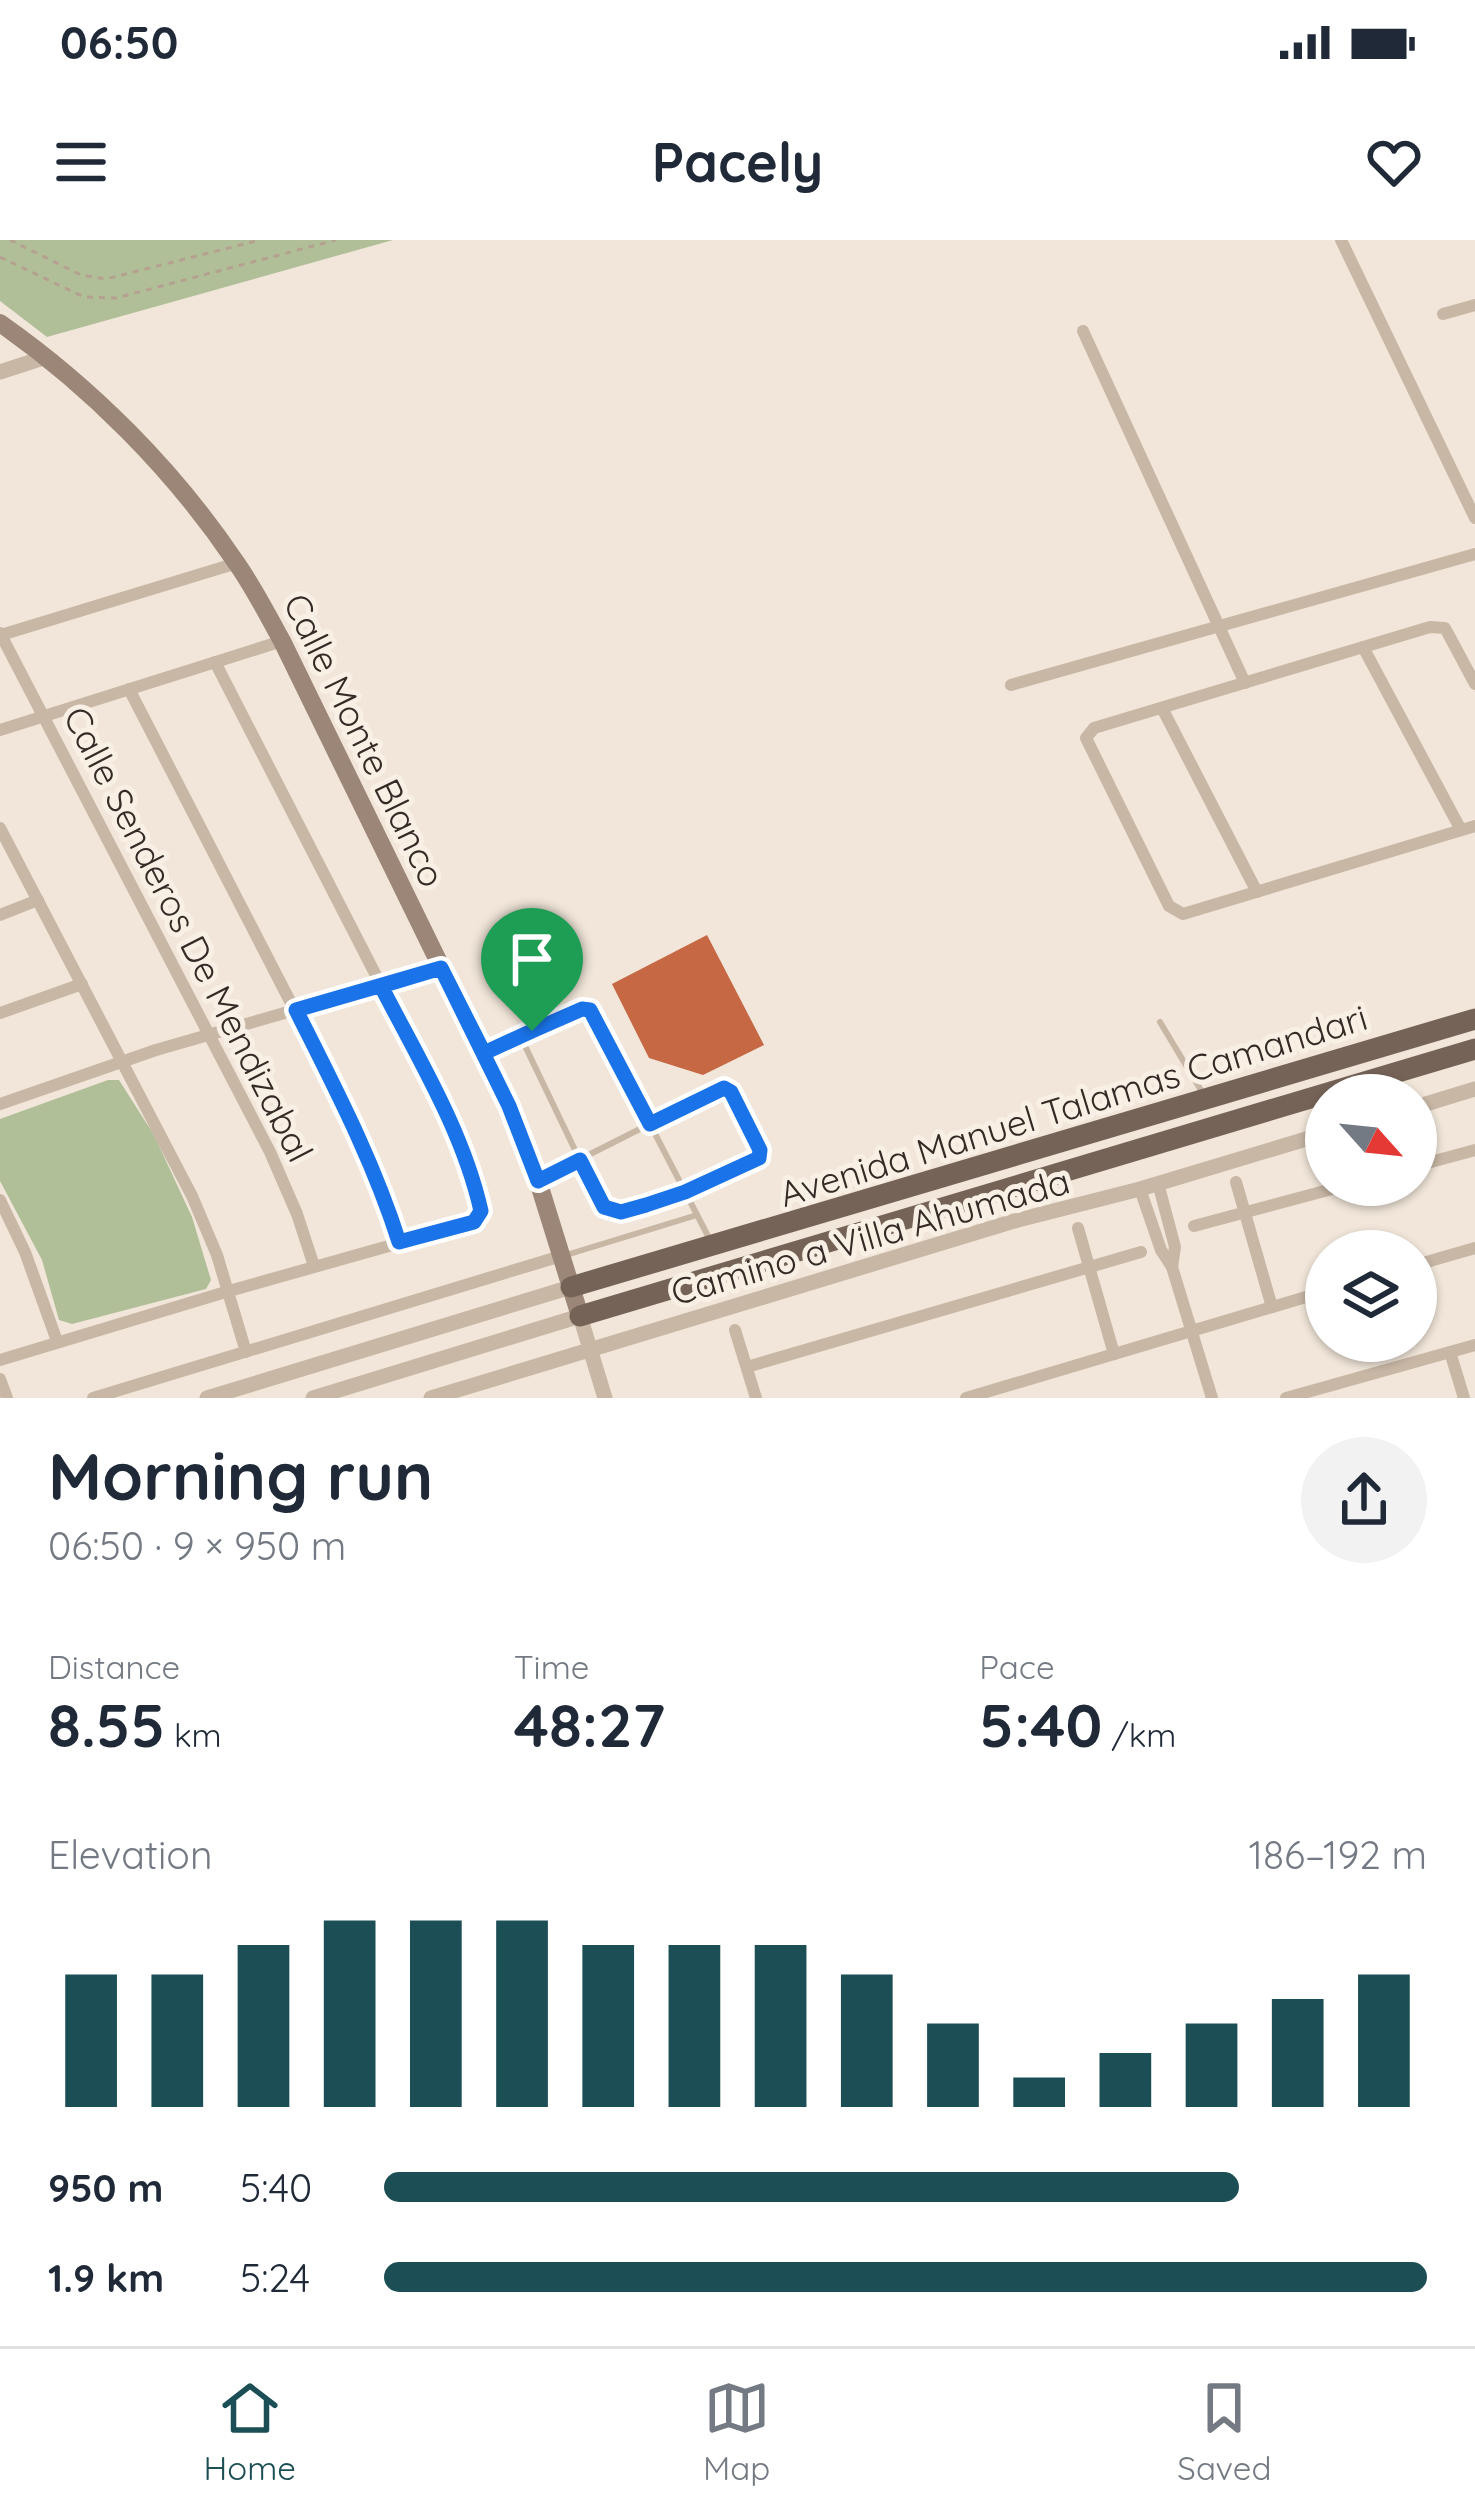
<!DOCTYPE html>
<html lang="en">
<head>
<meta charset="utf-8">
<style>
	:root { --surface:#fff; --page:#f2f2f3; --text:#1f2937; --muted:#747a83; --line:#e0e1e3; --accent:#1c4f55 }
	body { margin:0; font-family:Quicksand,sans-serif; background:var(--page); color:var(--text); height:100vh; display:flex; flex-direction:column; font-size:45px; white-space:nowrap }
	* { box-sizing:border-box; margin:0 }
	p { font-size:39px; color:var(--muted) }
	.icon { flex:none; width:66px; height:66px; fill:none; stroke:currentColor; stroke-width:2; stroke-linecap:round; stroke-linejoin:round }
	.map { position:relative; height:1158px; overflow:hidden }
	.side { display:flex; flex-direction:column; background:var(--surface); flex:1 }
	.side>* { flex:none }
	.needle { width:78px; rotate:117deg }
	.buttons { position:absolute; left:1305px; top:834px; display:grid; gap:24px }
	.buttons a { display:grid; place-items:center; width:132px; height:132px; border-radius:50%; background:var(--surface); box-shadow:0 3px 9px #0004; font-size:60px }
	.pin { position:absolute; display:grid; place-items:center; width:102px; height:102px; color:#fff; margin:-123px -51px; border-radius:50% 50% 50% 0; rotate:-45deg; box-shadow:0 0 12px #0007 }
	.pin .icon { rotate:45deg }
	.round { display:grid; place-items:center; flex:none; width:126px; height:126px; border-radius:63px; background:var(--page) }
	.overview { display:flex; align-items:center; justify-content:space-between; height:204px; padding:0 48px }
	h1 { font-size:66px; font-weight:700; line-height:90px }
	.metrics { display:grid; grid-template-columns:repeat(3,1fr); gap:18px; height:204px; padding:12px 48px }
	.metrics div { display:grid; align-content:center }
	.metrics b { font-size:60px; font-weight:700 }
	.metrics small { font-size:33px; font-weight:400 }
	.metrics p { font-size:33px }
	.chart { height:336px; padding:24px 48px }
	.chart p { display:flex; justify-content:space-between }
	.chart svg { width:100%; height:216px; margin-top:12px; stroke:var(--accent); stroke-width:6 }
	ul { padding:0 48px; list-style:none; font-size:39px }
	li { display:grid; grid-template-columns:192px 144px 1fr; align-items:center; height:90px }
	li i { height:30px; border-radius:15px; background:var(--accent) }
	.status { display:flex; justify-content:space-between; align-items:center; height:84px; padding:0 60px; background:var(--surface); direction:ltr }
	.status svg { height:33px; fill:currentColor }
	header { display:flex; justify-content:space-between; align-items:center; height:156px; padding:0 48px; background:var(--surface); font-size:54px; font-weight:700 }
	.menu { display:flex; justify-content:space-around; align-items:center; height:168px; border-top:3px solid var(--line); background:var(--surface); font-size:33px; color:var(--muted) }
	.menu a { display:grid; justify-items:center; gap:6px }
	.menu .active { color:var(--accent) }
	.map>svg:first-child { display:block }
</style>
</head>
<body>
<div class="status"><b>06:50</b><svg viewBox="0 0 49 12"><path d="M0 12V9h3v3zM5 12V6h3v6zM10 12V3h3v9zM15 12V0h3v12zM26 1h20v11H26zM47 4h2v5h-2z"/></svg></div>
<header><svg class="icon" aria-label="menu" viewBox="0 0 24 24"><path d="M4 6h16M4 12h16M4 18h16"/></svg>Pacely<svg class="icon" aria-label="heart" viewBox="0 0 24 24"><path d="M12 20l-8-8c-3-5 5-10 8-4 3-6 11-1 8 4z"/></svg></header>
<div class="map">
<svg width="1475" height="1158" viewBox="0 0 1475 1158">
	<rect width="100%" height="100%" fill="#f1e6d9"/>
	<!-- green -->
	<g fill="#b1bf99">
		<polygon points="0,0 393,0 47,97 0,61"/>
		<polygon points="108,840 119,840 154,895 192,977 211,1040 206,1049 72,1084 59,1080 42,1020 0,941 0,879"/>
	</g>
	<!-- building -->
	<polygon fill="#c56843" points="707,695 764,805 703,835 649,818 612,744"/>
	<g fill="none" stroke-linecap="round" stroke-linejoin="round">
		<!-- path -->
		<g stroke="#b4a18f" stroke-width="3" stroke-dasharray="6 6" stroke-linecap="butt">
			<polyline points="10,0 81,35 106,39 260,0"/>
			<polyline points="0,17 84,57 116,58 336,0"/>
		</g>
		<!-- service -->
		<g stroke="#c8b7a5" stroke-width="6">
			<polyline points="1160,782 1202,852"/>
			<polyline points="486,812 521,797"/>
			<path d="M539,940C599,910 659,879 719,849L731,852L761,914L755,920C727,933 643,974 616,971C607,970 606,968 600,962L526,808L521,797L586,768L593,774C632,848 670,923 709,998"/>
			<polyline points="563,1016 697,975"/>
		</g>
		<!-- minor -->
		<g stroke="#c8b7a5" stroke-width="12">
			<polyline points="1341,0 1475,278"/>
			<polyline points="1443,74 1475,65"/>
			<polyline points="1083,91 1245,443"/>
			<polyline points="0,393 270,912 297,974 314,1026"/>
			<polyline points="1,395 237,323"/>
			<polyline points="1363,407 1461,590"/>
			<polyline points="1475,444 1445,388 1430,387 1094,488 1086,498 1169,666 1183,674 1475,586"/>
			<polyline points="1011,445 1475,314"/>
			<polyline points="129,449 359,895 399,1002"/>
			<polyline points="1162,468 1257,652"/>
			<polyline points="0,490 282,401"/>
			<polyline points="0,588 192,956 217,1015 246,1112"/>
			<polyline points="0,675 38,660"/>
			<polyline points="0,773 82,744"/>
			<polyline points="0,864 156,810 441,728"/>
			<polyline points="1416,926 1475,910"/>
			<polyline points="1236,942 1272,1067"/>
			<polyline points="1158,943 1175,1007 1172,1027"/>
			<polyline points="1140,949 1161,1010 1172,1027 1212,1158"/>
			<polyline points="0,960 25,1012 57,1101"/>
			<polyline points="1194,986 1347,945"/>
			<polyline points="1078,988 1114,1114"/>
			<polyline points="1416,1025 1475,1008"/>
			<polyline points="735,1090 756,1158"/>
			<polyline points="1450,1112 1464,1158"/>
			<path d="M0,1120L229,1051L474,982C476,979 479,977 480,974C485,960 448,877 440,860L215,422"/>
			<polyline points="747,1127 1141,1012"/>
			<polyline points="0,1139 7,1158"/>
			<polyline points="93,1158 561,1016"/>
			<polyline points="966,1158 1326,1051"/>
			<polyline points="1286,1158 1475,1105"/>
		</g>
		<!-- tertiary -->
		<g stroke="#c8b7a5" stroke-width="15">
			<polyline points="0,132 46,117"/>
			<polyline points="1416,867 1475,849"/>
			<polyline points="207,1158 571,1047"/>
			<polyline points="313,1158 580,1076 605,1158"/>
			<polyline points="431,1158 1018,980 1140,949 1326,893"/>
		</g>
		<!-- secondary -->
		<path stroke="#9c8677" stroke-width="18" d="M0,83C90,146 173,229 235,321C253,346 267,374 282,401L509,866L538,941L580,1076"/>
		<!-- primary -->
		<g stroke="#766357" stroke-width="21">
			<polyline points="571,1047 1475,779"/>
			<polyline points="580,1076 1475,809"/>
		</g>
	</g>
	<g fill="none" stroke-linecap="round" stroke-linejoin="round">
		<!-- route casing -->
		<g stroke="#fff" stroke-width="24">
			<path id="route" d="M532,791L484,813L441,728L296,770C334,846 373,920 399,1002L474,982L481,971C463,891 418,818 381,746L441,728L509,866L538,941L580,920L604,967L621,972L646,965L685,952L759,918L760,910L731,852L724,848L650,884L590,770L582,769L532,791"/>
		</g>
		<!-- route -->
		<use href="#route" stroke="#1a73e8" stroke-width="15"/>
	</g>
	<g text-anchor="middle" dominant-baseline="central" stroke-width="10" stroke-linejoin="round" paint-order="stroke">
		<!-- street labels -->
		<g font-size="36" fill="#342b26" stroke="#f9f0e5">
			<text transform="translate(365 500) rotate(64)">Calle Monte Blanco</text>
			<text transform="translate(189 694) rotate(63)">Calle Senderos De Mendizabal</text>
			<text transform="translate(1073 865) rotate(-17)">Avenida Manuel Talamas Camandari</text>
			<text transform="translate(870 996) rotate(-16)">Camino a Villa Ahumada</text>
		</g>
	</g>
</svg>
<div class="buttons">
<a><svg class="needle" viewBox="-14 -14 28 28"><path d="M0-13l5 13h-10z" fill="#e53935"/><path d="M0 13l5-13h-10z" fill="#747a83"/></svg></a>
<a><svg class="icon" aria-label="layers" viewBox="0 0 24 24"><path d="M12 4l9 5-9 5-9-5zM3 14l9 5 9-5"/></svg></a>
</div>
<div class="pin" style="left:532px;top:791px;background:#1e9e55"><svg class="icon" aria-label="arrive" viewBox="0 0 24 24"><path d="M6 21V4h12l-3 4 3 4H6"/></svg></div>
</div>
<section class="side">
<div class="overview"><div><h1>Morning run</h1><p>06:50 · 9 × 950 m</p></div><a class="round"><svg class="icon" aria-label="share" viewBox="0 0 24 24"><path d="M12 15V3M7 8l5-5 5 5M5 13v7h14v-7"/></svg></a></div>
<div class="metrics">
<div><p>Distance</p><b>8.55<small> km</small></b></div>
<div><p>Time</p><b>48:27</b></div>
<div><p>Pace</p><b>5:40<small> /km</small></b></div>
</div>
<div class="chart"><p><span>Elevation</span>186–192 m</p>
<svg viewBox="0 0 160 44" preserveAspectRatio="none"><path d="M5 44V17M15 44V17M25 44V11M35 44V6M45 44V6M55 44V6M65 44V11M75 44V11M85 44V11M95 44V17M105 44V27M115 44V38M125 44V33M135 44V27M145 44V22M155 44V17"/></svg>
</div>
<ul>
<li><b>950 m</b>5:40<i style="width:82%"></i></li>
<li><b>1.9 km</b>5:24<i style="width:100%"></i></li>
</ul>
</section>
<nav class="menu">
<a class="active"><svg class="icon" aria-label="home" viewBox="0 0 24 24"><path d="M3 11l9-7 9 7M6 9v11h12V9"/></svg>Home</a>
<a><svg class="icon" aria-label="map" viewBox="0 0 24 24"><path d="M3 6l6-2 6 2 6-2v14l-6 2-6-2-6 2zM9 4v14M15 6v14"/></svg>Map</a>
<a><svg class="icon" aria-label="saved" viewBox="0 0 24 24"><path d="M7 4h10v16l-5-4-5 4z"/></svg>Saved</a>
</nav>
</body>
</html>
